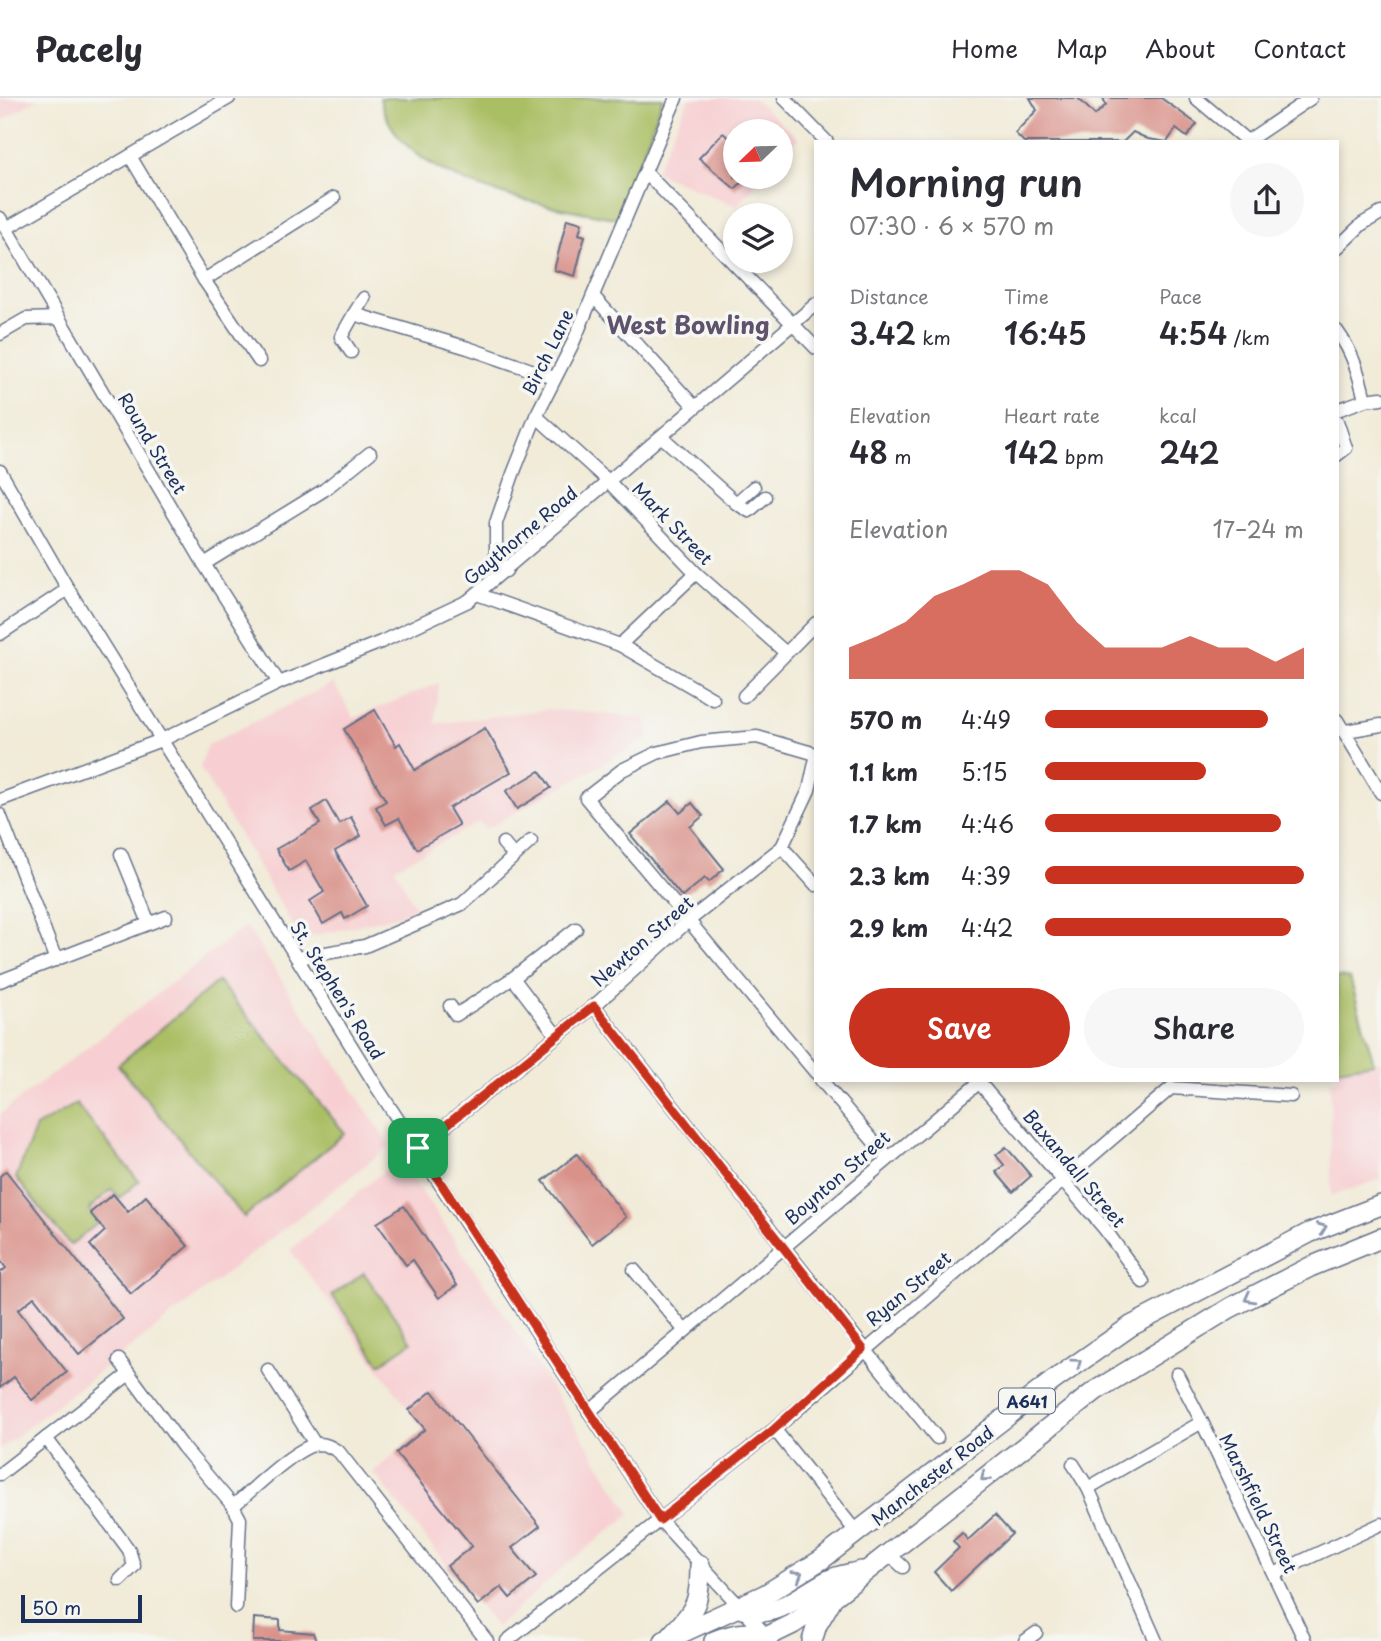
<!DOCTYPE html>
<html lang="en">
<head>
<meta charset="utf-8">
<style>
	:root { --surface:#fff; --page:#f7f7f7; --text:#2b2b33; --muted:#7c7c81; --line:#e1e1e2; --accent:#c8321e }
	body { margin:0; font-family:"Playpen Sans",sans-serif; background:var(--page); color:var(--text); height:100vh; display:flex; flex-direction:column; font-size:26px; white-space:nowrap }
	* { box-sizing:border-box; margin:0 }
	p { font-size:23px; color:var(--muted) }
	.icon { flex:none; width:38px; height:38px; fill:none; stroke:currentColor; stroke-width:2; stroke-linecap:round; stroke-linejoin:round }
	.map { position:relative; flex:1; overflow:hidden }
	.sheet { position:absolute; left:814px; top:42px; width:525px; height:942px; display:flex; flex-direction:column; background:var(--surface); border-radius:0px; box-shadow:0 4px 10px #0003 }
	.sheet>* { flex:none }
	.needle { width:46px; rotate:247deg }
	.tools { position:absolute; left:723px; top:21px; display:grid; gap:14px }
	.tools a { display:grid; place-items:center; width:70px; height:70px; border-radius:50%; background:var(--surface); box-shadow:0 4px 10px #0003; font-size:35px }
	.scale { position:absolute; left:21px; bottom:18px; width:121px; box-sizing:border-box; padding-left:7px; border:4px solid #1b2f5e; border-top:0; font-size:19px; line-height:24px; white-space:nowrap; color:#1b2f5e; -webkit-text-stroke:5px #f6f6f2; paint-order:stroke }
	.pin { position:absolute; display:grid; place-items:center; width:60px; height:60px; color:#fff; margin:-30px; border-radius:14px; box-shadow:0 4px 10px #0006 }
	.round { display:grid; place-items:center; flex:none; width:74px; height:74px; border-radius:37px; background:var(--page) }
	.head { display:flex; align-items:center; justify-content:space-between; height:119px; padding:0 35px }
	h1 { font-size:38px; font-weight:600; line-height:52px }
	.stats { display:grid; grid-template-columns:repeat(3,1fr); gap:10px; height:119px; padding:7px 35px }
	.stats div { display:grid; align-content:center }
	.stats b { font-size:30px; font-weight:600 }
	.stats small { font-size:19px; font-weight:400 }
	.stats p { font-size:19px }
	.chart { height:196px; padding:14px 35px }
	.chart p { display:flex; justify-content:space-between }
	.chart svg { width:100%; height:126px; margin-top:7px; fill:var(--accent); opacity:.7 }
	.cta { display:flex; gap:14px; margin-top:auto; padding:14px 35px }
	.cta a { flex:1; height:80px; border-radius:42px; background:var(--accent); color:#fff; font-size:28px; font-weight:600; line-height:80px; text-align:center }
	.cta a+a { background:var(--page); color:var(--text) }
	ul { padding:0 35px; list-style:none; font-size:23px }
	li { display:grid; grid-template-columns:112px 84px 1fr; align-items:center; height:52px }
	li i { height:18px; border-radius:9px; background:var(--accent) }
	header { display:flex; align-items:center; gap:42px; box-sizing:border-box; height:98px; padding:0 35px; background:var(--surface); border-bottom:2px solid var(--line) }
	header strong { font-size:33px }
	nav { display:flex; gap:38px; margin-inline-start:auto; font-size:24px }
	.map>svg:first-child { display:block }
</style>
</head>
<body>
<header>
<strong>Pacely</strong>
<nav><a>Home</a><a>Map</a><a>About</a><a>Contact</a></nav>
</header>
<div class="map">
<svg width="1381" height="1543" viewBox="0 0 1381 1543">
	<rect width="100%" height="100%" fill="#f6f6f2"/>
	<filter id="ink" filterUnits="userSpaceOnUse"><feTurbulence type="fractalNoise" baseFrequency=".0143" numOctaves="2"/><feDisplacementMap in="SourceGraphic" scale="14" xChannelSelector="R" yChannelSelector="G"/><feConvolveMatrix kernelMatrix="1 2 1 2 8 2 1 2 1" color-interpolation-filters="sRGB"/></filter>
	<filter id="wash" filterUnits="userSpaceOnUse"><feTurbulence type="fractalNoise" baseFrequency=".00686" numOctaves="4" result="noise"/><feDisplacementMap in="SourceGraphic" scale="28" xChannelSelector="R" yChannelSelector="G"/><feGaussianBlur stdDeviation="1.57" result="paint"/><feColorMatrix in="noise" values="0 0 0 0 0 0 0 0 0 0 0 0 0 0 0 0 0 1.4 0 .05"/><feComposite in="paint" operator="in"/></filter>
	<g filter="url(#wash)">
		<rect width="100%" height="100%" fill="#f1ebd8"/>
		<!-- built -->
		<g fill="#f7cfd2">
			<polygon points="0,0 38,0 0,24"/>
			<polygon points="689,0 753,0 798,40 781,59 780,33 735,33 735,79 763,79 736,108 655,74"/>
			<polygon points="333,585 354,620 439,585 435,626 549,611 646,620 649,640 486,731 479,724 395,770 417,813 301,841 200,670 207,647"/>
			<polygon points="246,828 390,1048 0,1351 0,1016"/>
			<polygon points="1381,964 1381,1081 1331,1098 1330,982 1337,982 1337,971"/>
			<polygon points="399,1060 517,1235 631,1416 574,1460 496,1529 373,1374 424,1331 290,1152"/>
		</g>
		<!-- green -->
		<g fill="#aabe63" stroke="#627660" stroke-width="2">
			<path d="M380,0H663L619,121C544,106 399,89 380,0Z"/>
			<polygon points="1337,879 1350,880 1374,965 1337,971"/>
			<polygon points="218,883 345,1035 244,1119 118,967"/>
			<polygon points="76,1006 139,1083 119,1100 112,1091 89,1111 98,1125 70,1147 16,1080 36,1029"/>
			<polygon points="364,1175 412,1244 380,1266 332,1197"/>
		</g>
		<g id="blocks">
			<!-- building -->
			<g fill="#d9928a">
				<polygon points="1030,0 1078,0 1095,17 1106,7 1103,0 1161,0 1197,26 1187,39 1176,31 1167,44 1148,41 1133,34 1123,44 1024,44 1015,35 1037,12"/>
				<polygon points="723,35 735,45 735,79 747,79 735,91 699,60"/>
				<polygon points="567,121 582,125 579,136 585,138 575,178 554,172"/>
				<polygon points="375,612 396,648 400,645 415,672 485,630 511,674 449,710 459,727 417,751 399,720 386,727 376,709 386,703 344,631"/>
				<polygon points="540,673 551,690 517,711 506,693"/>
				<polygon points="326,703 339,726 351,719 361,738 335,753 367,808 345,821 342,815 323,826 310,803 324,794 306,763 289,773 276,751 320,726 312,712"/>
				<polygon points="670,703 680,715 692,705 703,718 690,729 724,771 709,784 705,780 682,799 630,736"/>
				<polygon points="1006,1049 1031,1078 1013,1094 996,1074 1004,1067 996,1057"/>
				<polygon points="577,1056 626,1119 592,1146 543,1083"/>
				<polygon points="6,1073 123,1221 79,1256 34,1199 18,1212 67,1274 32,1302 14,1279 0,1290 0,1175 6,1170 0,1162 0,1078"/>
				<polygon points="113,1096 128,1114 146,1098 188,1148 131,1196 90,1147 105,1133 90,1115"/>
				<polygon points="404,1108 457,1187 439,1200 413,1162 406,1167 377,1125"/>
				<polygon points="432,1293 540,1428 512,1450 536,1479 510,1500 501,1489 478,1507 447,1468 472,1448 396,1355 425,1331 409,1312"/>
				<polygon points="995,1417 1012,1436 951,1493 934,1474 959,1450 953,1443 962,1435 968,1442"/>
				<polygon points="254,1520 280,1522 280,1532 313,1535 316,1543 253,1543"/>
			</g>
		</g>
	</g>
	<g filter="url(#ink)">
		<use href="#blocks" fill-opacity="0" stroke="#667189" stroke-width="2"/>
		<g fill="none" stroke-linecap="round" stroke-linejoin="round">
			<!-- street casing -->
			<g stroke="#667189" stroke-width="15">
				<g id="street">
					<polyline points="784,0 827,44"/>
					<polyline points="1196,0 1247,43"/>
					<polyline points="1246,44 1311,0"/>
					<polyline points="130,58 204,182 259,263"/>
					<polyline points="646,75 816,250"/>
					<polyline points="0,120 204,466 279,585"/>
					<polyline points="7,130 229,0"/>
					<polyline points="1337,150 1362,126 1381,115"/>
					<polyline points="204,182 334,100"/>
					<polyline points="593,198 695,309"/>
					<polyline points="354,216 364,200"/>
					<path d="M1337,233C1353,255 1359,276 1365,302"/>
					<polyline points="0,236 26,221 58,220"/>
					<polyline points="351,254 341,239 354,216 468,250 554,280"/>
					<polyline points="1337,312 1365,302 1381,300"/>
					<polyline points="536,318 609,384 696,475 786,555"/>
					<polyline points="1337,323 1346,350 1337,357"/>
					<polyline points="662,339 736,405 749,413 765,399"/>
					<polyline points="0,373 68,491 378,991 660,1422 766,1537"/>
					<polyline points="736,405 754,389"/>
					<polyline points="204,466 324,392 370,355"/>
					<polyline points="506,473 496,457 496,425 513,376 536,318 573,245 676,0"/>
					<polyline points="477,496 620,547 713,601"/>
					<polyline points="0,536 68,491"/>
					<polyline points="620,547 696,475"/>
					<polyline points="744,598 816,525"/>
					<polyline points="1337,622 1381,695"/>
					<polyline points="1346,633 1381,627"/>
					<polyline points="816,656 757,639 701,644 657,655 622,672 586,700 816,975"/>
					<polyline points="0,702 164,641 279,585 381,544 468,503 816,206"/>
					<polyline points="0,717 56,862"/>
					<polyline points="503,745 514,758"/>
					<polyline points="782,749 816,787"/>
					<polyline points="121,756 149,825"/>
					<polyline points="298,860 365,848 462,806 531,743"/>
					<polyline points="513,880 557,938"/>
					<polyline points="0,883 166,819"/>
					<polyline points="450,908 456,917 513,880 576,831"/>
					<path d="M594,908C708,1052 820,1198 937,1340"/>
					<polyline points="821,982 887,1059"/>
					<polyline points="977,982 1104,1130 1143,1184"/>
					<polyline points="418,1050 594,908 687,824 782,749 809,692 816,660"/>
					<polyline points="634,1172 685,1233"/>
					<polyline points="119,1262 183,1349 233,1408 240,1421 236,1509"/>
					<polyline points="268,1272 315,1346"/>
					<polyline points="1177,1276 1202,1324"/>
					<polyline points="589,1314 982,982"/>
					<polyline points="771,1334 779,1337 857,1435"/>
					<polyline points="46,1340 129,1452 134,1468 120,1482"/>
					<polyline points="1073,1366 1088,1390 1156,1543"/>
					<polyline points="0,1376 129,1276"/>
					<polyline points="1088,1390 1202,1324 1305,1543"/>
					<path d="M233,1408C252,1393 297,1347 319,1346C327,1346 332,1350 339,1354L487,1543"/>
					<polyline points="889,1456 903,1469"/>
					<polyline points="1274,1476 1381,1426"/>
					<polyline points="507,1543 771,1334 1171,990 1291,998"/>
					<polyline points="1025,1543 1036,1535"/>
				</g>
			</g>
			<!-- primary casing -->
			<g stroke="#667189" stroke-width="22">
				<g id="primary">
					<path d="M738,1509C773,1525 798,1498 829,1482C838,1477 850,1476 861,1473"/>
					<path d="M673,1535C697,1511 700,1501 700,1467"/>
					<polyline points="664,1543 764,1497 821,1462 1054,1282 1131,1228 1309,1135 1381,1107"/>
					<path d="M714,1543C732,1536 748,1532 767,1539"/>
					<polyline points="758,1543 793,1526 836,1497 1095,1293 1230,1210 1310,1169 1381,1140"/>
					<polyline points="812,1543 817,1527 831,1503"/>
				</g>
			</g>
			<!-- street -->
			<use href="#street" stroke="#fff" stroke-width="12"/>
			<!-- primary -->
			<use href="#primary" stroke="#fff" stroke-width="19"/>
		</g>
		<!-- one-way arrows -->
		<defs><path id="oneway-chevron" d="M-2-3.5L2.5 0L-2 3.5" fill="none" stroke-width="1.6" stroke-linecap="round" stroke-linejoin="round" transform="scale(1.75)"/></defs>
		<g stroke="#8d97ae">
			<use href="#oneway-chevron" transform="translate(1322 1130) rotate(-21)"/>
			<use href="#oneway-chevron" transform="translate(1249 1200) rotate(152)"/>
			<use href="#oneway-chevron" transform="translate(1077 1265) rotate(-36)"/>
			<use href="#oneway-chevron" transform="translate(985 1379) rotate(140)"/>
			<use href="#oneway-chevron" transform="translate(798 1477) rotate(-32)"/>
		</g>
	</g>
	<g fill="none" stroke-linecap="round" stroke-linejoin="round" filter="url(#ink)">
		<!-- route casing -->
		<g stroke="#fff" stroke-width="14">
			<polygon id="route" points="594,908 863,1251 771,1334 660,1422 418,1050"/>
		</g>
		<!-- route -->
		<use href="#route" stroke="#c8321e" stroke-width="9"/>
	</g>
	<g text-anchor="middle" dominant-baseline="central" stroke-width="7" stroke-linejoin="round" paint-order="stroke">
		<!-- shield labels -->
		<rect fill="#f6f6f2" stroke="#5d6b8a" stroke-width="2" x="999" y="1290.5" width="56" height="25" rx="5"/>
		<g font-size="16" font-weight="bold" fill="#1b2f5e">
			<text x="1027" y="1303">A641</text>
		</g>
		<!-- street labels -->
		<g font-size="18" fill="#1b2f5e" stroke="#f6f6f2">
			<text transform="translate(547 254) rotate(-64)">Birch Lane</text>
			<text transform="translate(153 345) rotate(59)">Round Street</text>
			<text transform="translate(673 425) rotate(46)">Mark Street</text>
			<text transform="translate(520 437) rotate(-40)">Gaythorne Road</text>
			<text transform="translate(642 843) rotate(-41)">Newton Street</text>
			<text transform="translate(338 892) rotate(58)">St. Stephen's Road</text>
			<text transform="translate(1075 1070) rotate(50)">Baxandall Street</text>
			<text transform="translate(837 1079) rotate(-41)">Boynton Street</text>
			<text transform="translate(908 1190) rotate(-40)">Ryan Street</text>
			<text transform="translate(932 1377) rotate(-38)">Manchester Road</text>
			<text transform="translate(1259 1405) rotate(64)">Marshfield Street</text>
		</g>
		<!-- district labels -->
		<g font-size="24" font-weight="bold" fill="#5e526d" stroke="#f6f6f2">
			<text x="688" y="226">West Bowling</text>
		</g>
	</g>
</svg>
<div class="tools">
<a><svg class="needle" viewBox="-14 -14 28 28"><path d="M0-13l5 13h-10z" fill="#e53935"/><path d="M0 13l5-13h-10z" fill="#7c7c81"/></svg></a>
<a><svg class="icon" aria-label="layers" viewBox="0 0 24 24"><path d="M12 4l9 5-9 5-9-5zM3 14l9 5 9-5"/></svg></a>
</div>
<div class="scale">50 m</div>
<div class="pin" style="left:418px;top:1050px;background:#1e9e55"><svg class="icon" aria-label="arrive" viewBox="0 0 24 24"><path d="M6 21V4h12l-3 4 3 4H6"/></svg></div>
<section class="sheet">
<div class="head"><div><h1>Morning run</h1><p>07:30 · 6 × 570 m</p></div><a class="round"><svg class="icon" aria-label="share" viewBox="0 0 24 24"><path d="M12 15V3M7 8l5-5 5 5M5 13v7h14v-7"/></svg></a></div>
<div class="stats">
<div><p>Distance</p><b>3.42<small> km</small></b></div>
<div><p>Time</p><b>16:45</b></div>
<div><p>Pace</p><b>4:54<small> /km</small></b></div>
</div>
<div class="stats">
<div><p>Elevation</p><b>48<small> m</small></b></div>
<div><p>Heart rate</p><b>142<small> bpm</small></b></div>
<div><p>kcal</p><b>242</b></div>
</div>
<div class="chart"><p><span>Elevation</span>17–24 m</p>
<svg viewBox="0 0 160 44" preserveAspectRatio="none"><path d="M0 44V33L10 29L20 24L30 15L40 11L50 6L60 6L70 11L80 24L90 33L100 33L110 33L120 29L130 33L140 33L150 38L160 33V44z"/></svg>
</div>
<ul>
<li><b>570 m</b>4:49<i style="width:86%"></i></li>
<li><b>1.1 km</b>5:15<i style="width:62%"></i></li>
<li><b>1.7 km</b>4:46<i style="width:91%"></i></li>
<li><b>2.3 km</b>4:39<i style="width:100%"></i></li>
<li><b>2.9 km</b>4:42<i style="width:95%"></i></li>
</ul>
<div class="cta"><a>Save</a><a>Share</a></div>
</section>
</div>
</body>
</html>
